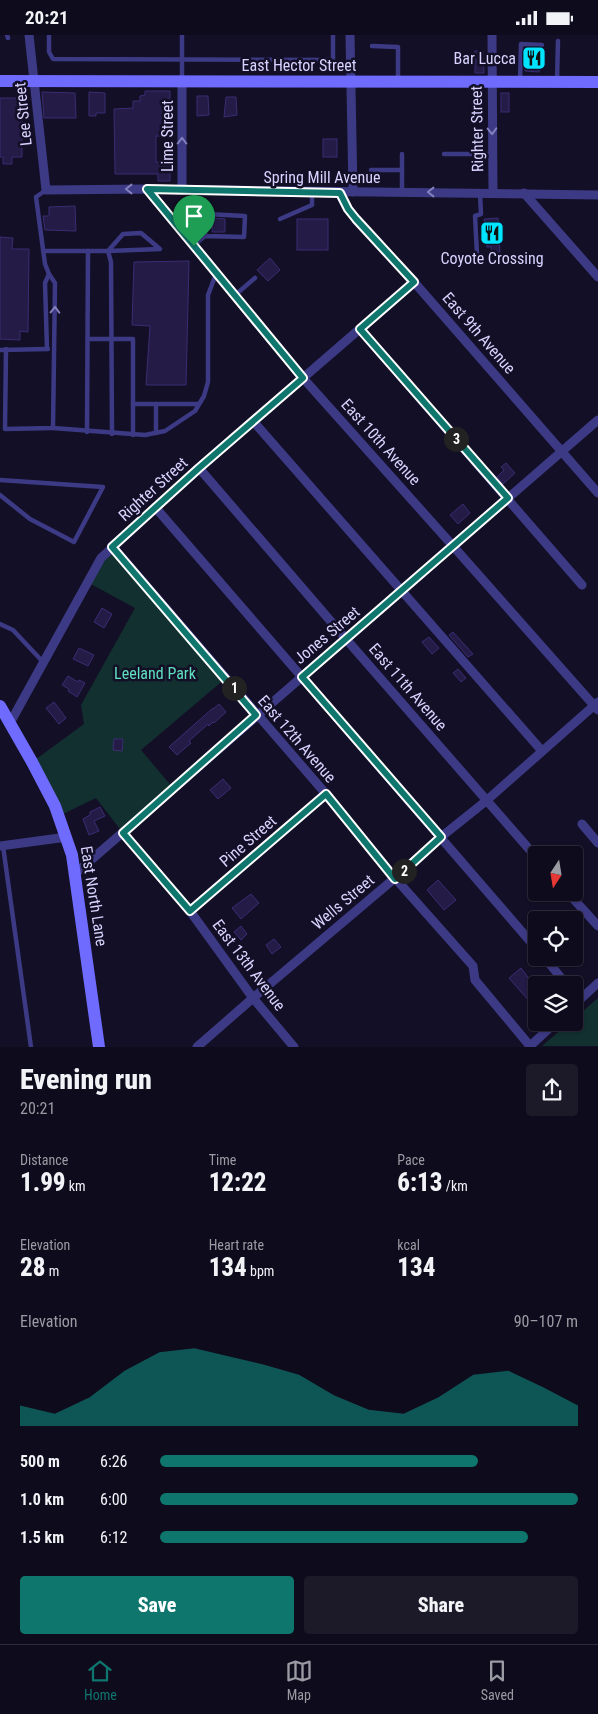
<!DOCTYPE html>
<html lang="en">
<head>
<meta charset="utf-8">
<style>
	:root { --surface:#0e0b1c; --page:#1c1929; --text:#f1f3f6; --muted:#9b9ba3; --line:#2e2b3b; --accent:#0f766e }
	body { margin:0; font-family:"Roboto Condensed",sans-serif; background:var(--page); color:var(--text); height:100vh; display:flex; flex-direction:column; font-size:19px; white-space:nowrap }
	* { box-sizing:border-box; margin:0 }
	p { font-size:16px; color:var(--muted) }
	.icon { flex:none; width:28px; height:28px; fill:none; stroke:currentColor; stroke-width:2; stroke-linecap:round; stroke-linejoin:round }
	.map { position:relative; height:1012px; overflow:hidden }
	.panel { display:flex; flex-direction:column; background:var(--surface); flex:1 }
	.panel>* { flex:none }
	.needle { width:32px; rotate:192deg }
	.buttons { position:absolute; left:528px; top:811px; display:grid; gap:10px }
	.buttons a { display:grid; place-items:center; width:55px; height:55px; border-radius:5px; background:var(--surface); box-shadow:0 1px 4px #0004,0 0 0 1px var(--line); font-size:25px }
	.pin { position:absolute; display:grid; place-items:center; width:42px; height:42px; color:#fff; margin:-51px -21px; border-radius:50% 50% 50% 0; rotate:-45deg; box-shadow:0 0 5px #0007 }
	.pin .icon { rotate:45deg }
	.km { position:absolute; width:25px; height:25px; margin:-12px; border-radius:50%; background:#222; color:#fff; font-size:14px; line-height:25px; text-align:center }
	.round { display:grid; place-items:center; flex:none; width:52px; height:52px; border-radius:5px; background:var(--page) }
	.head { display:flex; align-items:center; justify-content:space-between; height:85px; padding:0 20px }
	h1 { font-size:28px; font-weight:800; line-height:38px }
	.metrics { display:grid; grid-template-columns:repeat(3,1fr); gap:8px; height:85px; padding:5px 20px }
	.metrics div { display:grid; align-content:center }
	.metrics b { font-size:25px; font-weight:800 }
	.metrics small { font-size:14px; font-weight:400 }
	.metrics p { font-size:14px }
	.chart { height:140px; padding:10px 20px }
	.chart p { display:flex; justify-content:space-between }
	.chart svg { width:100%; height:90px; margin-top:5px; fill:var(--accent); opacity:.7 }
	.button { display:flex; gap:10px; margin-top:auto; padding:10px 20px }
	.button a { flex:1; height:58px; border-radius:5px; background:var(--accent); color:#fff; font-size:20px; font-weight:800; line-height:58px; text-align:center }
	.button a+a { background:var(--page); color:var(--text) }
	ul { padding:0 20px; list-style:none; font-size:16px }
	li { display:grid; grid-template-columns:80px 60px 1fr; align-items:center; height:38px }
	li i { height:12px; border-radius:6px; background:var(--accent) }
	.status { display:flex; justify-content:space-between; align-items:center; height:35px; padding:0 25px; background:var(--surface); direction:ltr }
	.status svg { height:14px; fill:currentColor }
	.tab-bar { display:flex; justify-content:space-around; align-items:center; height:70px; border-top:1px solid var(--line); background:var(--surface); font-size:14px; color:var(--muted) }
	.tab-bar a { display:grid; justify-items:center; gap:2px }
	.tab-bar .active { color:var(--accent) }
	.map>svg:first-child { display:block }
</style>
</head>
<body>
<div class="status"><b>20:21</b><svg viewBox="0 0 49 12"><path d="M0 12V9h3v3zM5 12V6h3v6zM10 12V3h3v9zM15 12V0h3v12zM26 1h20v11H26zM47 4h2v5h-2z"/></svg></div>
<div class="map">
<svg width="598" height="1012" viewBox="0 0 598 1012">
	<rect width="100%" height="100%" fill="#130f26"/>
	<!-- green -->
	<g fill="#12302f">
		<polygon points="112,511 226,643 141,715 173,753 123,798 96,763 59,781 32,727 84,689 81,670 135,573 87,547"/>
		<polygon points="598,963 598,1011 542,1011 569,988 574,988 574,984"/>
	</g>
	<!-- building -->
	<g fill="#241b47" stroke="#3b2d73">
		<polygon points="525,15 543,15 543,30 540,30 539,37 525,36"/>
		<polygon points="475,16 483,16 484,38 475,38"/>
		<polygon points="145,56 170,56 170,101 156,101 156,127 170,127 170,146 158,146 158,139 115,139 114,74 133,73 133,66 140,66 140,61 145,60"/>
		<polygon points="42,57 75,58 76,83 44,83"/>
		<polygon points="89,57 105,58 105,78 96,78 96,81 89,81"/>
		<rect x="501" y="58" width="8" height="19"/>
		<polygon points="197,61 208,61 209,80 197,81"/>
		<polygon points="226,62 236,62 237,80 224,82"/>
		<polygon points="0,63 22,63 22,122 12,122 12,129 3,129 3,122 0,122"/>
		<rect x="323" y="104" width="14" height="18"/>
		<polygon points="75,171 76,196 45,195 43,181 49,181 49,172"/>
		<polygon points="213,183 225,184 225,197 212,197"/>
		<polygon points="498,183 500,219 492,219 491,212 487,212 484,184"/>
		<rect x="297" y="184" width="31" height="31"/>
		<polygon points="0,202 13,203 12,214 29,214 28,297 20,296 20,305 0,304"/>
		<polygon points="270,223 280,235 268,246 257,235"/>
		<polygon points="189,226 186,350 146,350 150,291 132,290 134,227"/>
		<polygon points="506,428 515,438 503,449 497,442 504,435 501,432"/>
		<polygon points="463,469 470,478 458,489 450,480"/>
		<polygon points="102,573 112,579 104,593 94,587"/>
		<polygon points="453,597 473,619 468,622 449,600"/>
		<polygon points="429,602 439,613 432,619 422,607"/>
		<polygon points="79,613 94,620 88,631 73,624"/>
		<polygon points="458,634 466,643 461,647 453,638"/>
		<polygon points="68,641 78,647 79,645 85,648 77,662 68,656 69,654 62,650"/>
		<polygon points="54,667 66,683 59,689 46,673"/>
		<polygon points="219,669 226,677 214,688 213,687 209,691 208,689 189,706 191,708 177,720 169,712 213,673 213,674"/>
		<polygon points="114,704 123,704 122,716 113,715"/>
		<polygon points="223,744 231,753 218,764 210,755"/>
		<polygon points="100,772 105,781 94,786 99,796 89,800 83,784 90,780 90,777"/>
		<polygon points="438,845 456,865 444,875 427,855"/>
		<polygon points="251,859 259,868 241,884 232,873"/>
		<polygon points="241,891 247,899 241,905 234,897"/>
		<polygon points="274,904 281,912 272,919 266,910"/>
		<polygon points="521,933 536,953 536,960 529,966 509,943"/>
	</g>
	<g fill="none" stroke-linecap="round" stroke-linejoin="round">
		<!-- lane -->
		<g stroke="#3d3a85" stroke-width="4.5">
			<polyline points="7,0 8,3"/>
			<polyline points="49,0 49,17 53,24 333,25 333,0"/>
			<polyline points="372,11 398,12 398,45"/>
			<polyline points="182,45 182,0"/>
			<polyline points="520,46 521,9 542,10"/>
			<polyline points="557,46 558,6"/>
			<polyline points="402,119 402,157"/>
			<polyline points="444,119 492,119"/>
			<polyline points="371,135 402,135"/>
			<polyline points="280,184 312,170 312,157"/>
			<polygon points="141,198 160,214 108,216 123,199"/>
			<polyline points="193,211 205,201 206,179 245,181 244,202 205,201"/>
			<polyline points="43,216 108,216 111,227 112,399"/>
			<polyline points="477,219 475,181 481,179 480,159"/>
			<polyline points="234,261 255,243"/>
			<polyline points="88,304 133,304 133,400"/>
			<polyline points="6,314 5,394 53,393 55,248 49,239 45,229 36,162 46,155"/>
			<polyline points="47,314 45,248 49,239"/>
			<polyline points="0,315 48,314"/>
			<polyline points="133,369 199,369"/>
			<polyline points="53,393 145,400 165,396 195,376 204,361 208,347 208,260 216,239"/>
			<polyline points="87,397 88,216"/>
			<polyline points="156,398 156,369"/>
			<polyline points="0,445 103,452 74,507 30,484 0,460"/>
			<polyline points="0,589 13,595 43,627"/>
			<polyline points="3,811 31,1012"/>
		</g>
		<!-- street -->
		<g stroke="#3d3a85" stroke-width="9">
			<polyline points="29,0 46,155 147,154 598,160"/>
			<polyline points="350,0 353,157"/>
			<polyline points="492,0 493,158"/>
			<polyline points="182,46 182,155"/>
			<polyline points="147,154 303,343 453,511 598,675"/>
			<polyline points="339,158 348,174 356,184 414,247 598,458"/>
			<polyline points="524,158 598,242"/>
			<polyline points="360,294 582,550"/>
			<polyline points="253,386 542,716"/>
			<polyline points="199,433 346,604 536,822"/>
			<polyline points="155,472 536,913"/>
			<polyline points="112,511 326,759 395,843 473,931 475,945 530,1011"/>
			<polyline points="10,688 101,523 199,433 414,247"/>
			<polyline points="582,789 598,808"/>
			<polyline points="123,798 190,876 253,963 294,1012"/>
			<polyline points="0,811 67,802"/>
			<polyline points="76,838 598,385"/>
			<polyline points="568,858 598,891"/>
			<polyline points="190,876 326,759"/>
			<polyline points="544,922 567,950"/>
			<polyline points="574,970 598,948"/>
			<polyline points="197,1012 253,963 395,843 441,802 486,766 598,667"/>
			<polyline points="529,1012 555,988"/>
		</g>
		<!-- secondary -->
		<g stroke="#6f6bff" stroke-width="12">
			<polyline points="0,46 598,47"/>
			<polyline points="0,671 32,727 55,771 72,820 99,1012"/>
		</g>
	</g>
	<!-- one-way arrows -->
	<defs><path id="oneway-chevron" d="M-2-3.5L2.5 0L-2 3.5" fill="none" stroke-width="1.6" stroke-linecap="round" stroke-linejoin="round" transform="scale(1.25)"/></defs>
	<g stroke="#837fbc">
		<use href="#oneway-chevron" transform="translate(492 96) rotate(89)"/>
		<use href="#oneway-chevron" transform="translate(182 106) rotate(-90)"/>
		<use href="#oneway-chevron" transform="translate(129 154) rotate(180)"/>
		<use href="#oneway-chevron" transform="translate(431 157) rotate(-180)"/>
		<use href="#oneway-chevron" transform="translate(55 275) rotate(-89)"/>
	</g>
	<g fill="none" stroke-linecap="round" stroke-linejoin="round">
		<!-- route casing -->
		<g stroke="#fff" stroke-width="10">
			<polygon id="route" points="147,154 340,158 348,174 356,184 414,247 360,294 508,463 302,642 441,802 395,844 326,759 190,876 123,798 256,680 112,512 199,433 303,343"/>
		</g>
		<!-- route -->
		<use href="#route" stroke="#0f766e" stroke-width="6"/>
	</g>
	<!-- icons -->
	<defs>
		<g id="restaurant-square" transform="scale(1.25)"><rect x="-9" y="-9" width="18" height="18" rx="4" fill="#00e5ff" stroke="#130f26"/><path d="M-5-6h1v4h1v-4h1v4h1v-4h1v5L-1.5 .5V6h-2V.5L-5-1ZM5-6V6H3V1.5H1.5Q1.5-4 5-6Z" fill="#111"/></g>
	</defs>
	<g fill-rule="evenodd">
		<use href="#restaurant-square" x="534" y="23"/>
		<use href="#restaurant-square" x="492" y="198"/>
	</g>
	<g text-anchor="middle" dominant-baseline="central" stroke-width="5" stroke-linejoin="round" paint-order="stroke">
		<!-- poi labels -->
		<g font-size="16" fill="#d9d4ff" stroke="#130f26" text-anchor="end">
			<text x="516" y="23">Bar Lucca</text>
			<text x="492" y="223" text-anchor="middle">Coyote Crossing</text>
		</g>
		<!-- street labels -->
		<g font-size="16" fill="#d9d4ff" stroke="#130f26">
			<text x="299" y="30">East Hector Street</text>
			<text transform="translate(23 79) rotate(-96)">Lee Street</text>
			<text transform="translate(477 94) rotate(-91)">Righter Street</text>
			<text transform="translate(167 101) rotate(-90)">Lime Street</text>
			<text x="322" y="142">Spring Mill Avenue</text>
			<text transform="translate(479 298) rotate(49)">East 9th Avenue</text>
			<text transform="translate(381 407) rotate(48)">East 10th Avenue</text>
			<text transform="translate(153 454) rotate(-42)">Righter Street</text>
			<text transform="translate(327 600) rotate(-40)">Jones Street</text>
			<text transform="translate(408 652) rotate(49)">East 11th Avenue</text>
			<text transform="translate(297 704) rotate(49)">East 12th Avenue</text>
			<text transform="translate(248 806) rotate(-41)">Pine Street</text>
			<text transform="translate(94 861) rotate(81)">East North Lane</text>
			<text transform="translate(343 867) rotate(-40)">Wells Street</text>
			<text transform="translate(249 930) rotate(53)">East 13th Avenue</text>
		</g>
		<!-- park labels -->
		<g font-size="16" fill="#5fe0c0" stroke="#130f26">
			<text x="155" y="638">Leeland Park</text>
		</g>
	</g>
</svg>
<div class="buttons">
<a><svg class="needle" viewBox="-14 -14 28 28"><path d="M0-13l5 13h-10z" fill="#e53935"/><path d="M0 13l5-13h-10z" fill="#9b9ba3"/></svg></a>
<a><svg class="icon" aria-label="locate" viewBox="0 0 24 24"><circle cx="12" cy="12" r="6"/><path d="M12 2v4M12 18v4M2 12h4M18 12h4"/></svg></a>
<a><svg class="icon" aria-label="layers" viewBox="0 0 24 24"><path d="M12 4l9 5-9 5-9-5zM3 14l9 5 9-5"/></svg></a>
</div>
<div class="pin" style="left:194px;top:211px;background:#1e9e55"><svg class="icon" aria-label="arrive" viewBox="0 0 24 24"><path d="M6 21V4h12l-3 4 3 4H6"/></svg></div>
<b class="km" style="left:234px;top:653px">1</b>
<b class="km" style="left:404px;top:836px">2</b>
<b class="km" style="left:456px;top:404px">3</b>
</div>
<section class="panel">
<div class="head"><div><h1>Evening run</h1><p>20:21</p></div><a class="round"><svg class="icon" aria-label="share" viewBox="0 0 24 24"><path d="M12 15V3M7 8l5-5 5 5M5 13v7h14v-7"/></svg></a></div>
<div class="metrics">
<div><p>Distance</p><b>1.99<small> km</small></b></div>
<div><p>Time</p><b>12:22</b></div>
<div><p>Pace</p><b>6:13<small> /km</small></b></div>
</div>
<div class="metrics">
<div><p>Elevation</p><b>28<small> m</small></b></div>
<div><p>Heart rate</p><b>134<small> bpm</small></b></div>
<div><p>kcal</p><b>134</b></div>
</div>
<div class="chart"><p><span>Elevation</span>90–107 m</p>
<svg viewBox="0 0 160 44" preserveAspectRatio="none"><path d="M0 44V34L10 38L20 30L30 17L40 8L50 6L60 10L70 14L80 19L90 29L100 36L110 38L120 30L130 19L140 17L150 25L160 34V44z"/></svg>
</div>
<ul>
<li><b>500 m</b>6:26<i style="width:76%"></i></li>
<li><b>1.0 km</b>6:00<i style="width:100%"></i></li>
<li><b>1.5 km</b>6:12<i style="width:88%"></i></li>
</ul>
<div class="button"><a>Save</a><a>Share</a></div>
</section>
<nav class="tab-bar">
<a class="active"><svg class="icon" aria-label="home" viewBox="0 0 24 24"><path d="M3 11l9-7 9 7M6 9v11h12V9"/></svg>Home</a>
<a><svg class="icon" aria-label="map" viewBox="0 0 24 24"><path d="M3 6l6-2 6 2 6-2v14l-6 2-6-2-6 2zM9 4v14M15 6v14"/></svg>Map</a>
<a><svg class="icon" aria-label="saved" viewBox="0 0 24 24"><path d="M7 4h10v16l-5-4-5 4z"/></svg>Saved</a>
</nav>
</body>
</html>
